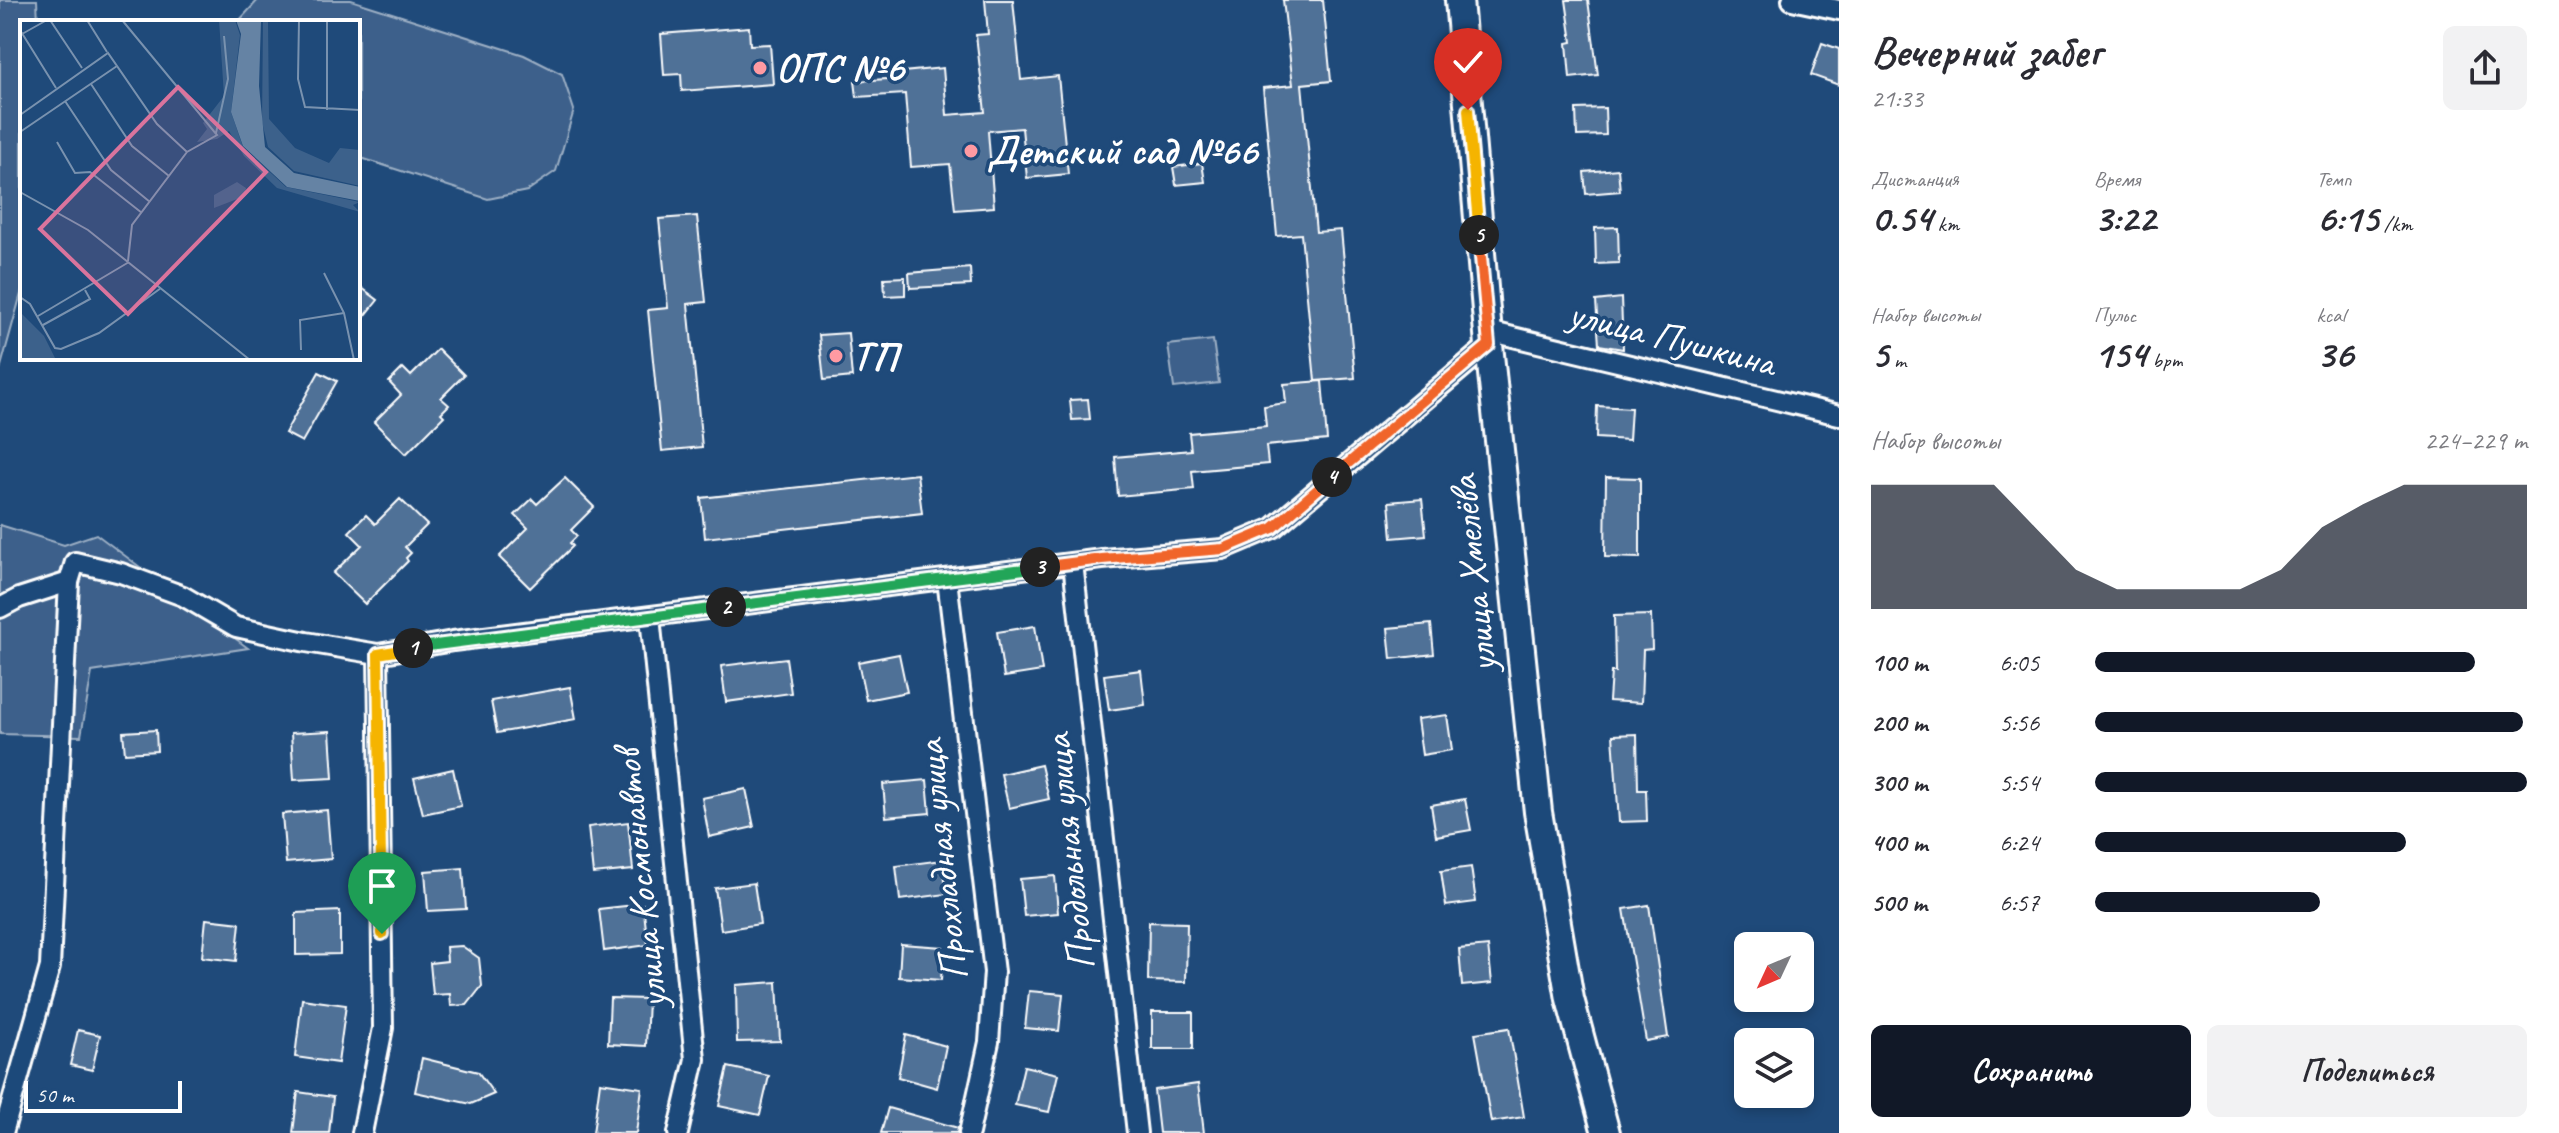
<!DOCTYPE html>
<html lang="ru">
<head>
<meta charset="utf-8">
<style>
	:root { --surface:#fff; --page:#f2f2f3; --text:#2b2b33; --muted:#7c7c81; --accent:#111827 }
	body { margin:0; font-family:Caveat,sans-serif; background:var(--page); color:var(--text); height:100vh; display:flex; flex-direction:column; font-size:30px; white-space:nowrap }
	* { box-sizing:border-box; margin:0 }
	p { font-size:26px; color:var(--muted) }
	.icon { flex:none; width:44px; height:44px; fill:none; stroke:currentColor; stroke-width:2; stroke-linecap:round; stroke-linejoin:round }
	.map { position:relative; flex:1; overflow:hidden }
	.drawer { display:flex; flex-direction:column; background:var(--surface); width:720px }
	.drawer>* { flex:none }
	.needle { width:52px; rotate:226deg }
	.controls { position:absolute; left:1734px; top:932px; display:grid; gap:16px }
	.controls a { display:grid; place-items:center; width:80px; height:80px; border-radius:12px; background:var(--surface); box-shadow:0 4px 12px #0003; font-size:40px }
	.scale { position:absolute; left:24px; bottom:20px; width:158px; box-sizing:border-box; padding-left:8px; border:4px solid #fff; border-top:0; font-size:22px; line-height:28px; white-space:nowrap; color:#fff; -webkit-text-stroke:6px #1f4a7a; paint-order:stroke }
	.pin { position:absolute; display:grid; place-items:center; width:68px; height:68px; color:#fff; margin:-82px -34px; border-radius:50% 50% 50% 0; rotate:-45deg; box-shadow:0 0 8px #0007 }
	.pin .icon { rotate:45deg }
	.km { position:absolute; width:40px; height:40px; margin:-20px; border-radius:50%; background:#222; color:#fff; font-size:22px; line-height:40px; text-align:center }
	.round { display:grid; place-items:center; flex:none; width:84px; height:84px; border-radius:12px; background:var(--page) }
	.head { display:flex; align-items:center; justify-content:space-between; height:136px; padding:0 32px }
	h1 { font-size:44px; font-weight:700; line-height:60px }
	.metrics { display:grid; grid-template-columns:repeat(3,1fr); gap:12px; height:136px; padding:8px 32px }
	.metrics div { display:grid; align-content:center }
	.metrics b { font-size:40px; font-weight:700 }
	.metrics small { font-size:22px; font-weight:400 }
	.metrics p { font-size:22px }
	.chart { height:224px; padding:16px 32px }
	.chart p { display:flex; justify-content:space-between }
	.chart svg { width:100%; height:144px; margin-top:8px; fill:var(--accent); opacity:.7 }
	.primary-button { display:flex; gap:16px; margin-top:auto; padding:16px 32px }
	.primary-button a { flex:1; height:92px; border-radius:12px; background:var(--accent); color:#fff; font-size:32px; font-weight:700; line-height:92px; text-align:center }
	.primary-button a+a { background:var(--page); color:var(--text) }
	ul { padding:0 32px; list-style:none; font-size:26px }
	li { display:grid; grid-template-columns:128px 96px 1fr; align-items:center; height:60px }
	li i { height:20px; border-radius:10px; background:var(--accent) }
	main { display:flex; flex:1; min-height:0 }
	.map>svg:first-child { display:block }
</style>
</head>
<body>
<main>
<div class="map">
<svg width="1839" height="1133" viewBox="0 0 1839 1133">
	<rect width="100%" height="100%" fill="#1f4a7a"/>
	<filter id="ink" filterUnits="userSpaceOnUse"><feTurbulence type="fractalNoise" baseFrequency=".0125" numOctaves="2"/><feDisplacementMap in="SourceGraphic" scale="16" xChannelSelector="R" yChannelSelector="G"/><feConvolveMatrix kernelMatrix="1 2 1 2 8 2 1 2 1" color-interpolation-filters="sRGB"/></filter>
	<g filter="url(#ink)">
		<!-- green -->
		<g fill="#3c618b" stroke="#9eb0c5" stroke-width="2">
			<polygon points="0,0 37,0 38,22 22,22 22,290 0,370"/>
			<polygon points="258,0 351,0 524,55 562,74 574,110 556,171 527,191 488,199 358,157 358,22 238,22"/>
			<polygon points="1213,340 1219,383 1174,388 1168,345"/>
			<polygon points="0,525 64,545 96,534 248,648 92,672 81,736 0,734"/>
		</g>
		<!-- building -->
		<g fill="#507197" stroke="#fff" stroke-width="2">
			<polygon points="985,0 1013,0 1021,80 1058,76 1068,174 1027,178 1022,128 988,131 994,207 955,210 950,164 911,167 905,94 857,97 855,81 904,78 903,72 943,68 947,115 985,112 976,35 988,34"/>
			<polygon points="1283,0 1323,0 1331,81 1302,84 1316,232 1341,230 1355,378 1315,381 1301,234 1277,236 1263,88 1293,85"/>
			<polygon points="1566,0 1588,0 1598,75 1570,78 1567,43 1572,42"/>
			<polygon points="749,27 750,45 770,44 773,84 682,91 681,74 664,75 661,34"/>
			<polygon points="1822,43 1839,49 1839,85 1811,75"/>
			<polygon points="1605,108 1606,135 1577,136 1576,109"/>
			<polygon points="1202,163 1205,182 1176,185 1173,167"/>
			<polygon points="1618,169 1620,191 1586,194 1584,172"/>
			<polygon points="697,216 706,302 688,304 702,447 662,451 648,310 668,308 659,219"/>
			<polygon points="1618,227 1619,263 1596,264 1595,228"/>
			<polygon points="970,268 971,285 910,288 909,273"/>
			<polygon points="905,277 905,295 885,296 884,278"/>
			<polygon points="358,285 378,300 358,325"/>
			<polygon points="1621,298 1623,349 1599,345 1596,301"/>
			<polygon points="848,333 852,377 824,380 819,335"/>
			<polygon points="438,349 464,375 441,398 449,405 441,413 444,416 406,454 374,422 401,395 389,382 403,368 411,376"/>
			<polygon points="319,372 337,381 302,442 285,433"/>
			<polygon points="1322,381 1327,440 1266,446 1268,464 1192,471 1194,489 1118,496 1115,457 1191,450 1189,433 1266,426 1264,406 1286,403 1284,384"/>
			<polygon points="1088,399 1090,419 1072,420 1070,400"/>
			<polygon points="1597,406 1631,408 1629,440 1596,438"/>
			<polygon points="917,474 922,513 705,538 701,498"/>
			<polygon points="1606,477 1640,478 1640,558 1605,557"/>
			<polygon points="565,478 594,507 571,530 577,536 570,543 573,546 530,588 499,557 528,528 515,515 532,499 537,504"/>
			<polygon points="400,499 427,525 405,547 411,553 406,558 408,561 365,604 333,573 362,545 349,532 366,515 375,524"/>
			<polygon points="1422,499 1426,535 1392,538 1389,502"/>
			<polygon points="1651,615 1652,649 1643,650 1641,703 1609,701 1611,672 1615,672 1614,616"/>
			<polygon points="1431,624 1434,654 1391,659 1388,628"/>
			<polygon points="1035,626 1042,671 1004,677 997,632"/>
			<polygon points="899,654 907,692 866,700 858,662"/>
			<polygon points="786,658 791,693 726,702 721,666"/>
			<polygon points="1141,670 1145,705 1109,710 1104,675"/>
			<polygon points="570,687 576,719 497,733 491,701"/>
			<polygon points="1447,715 1452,750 1422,755 1417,719"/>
			<polygon points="156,730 157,751 125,753 123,732"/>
			<polygon points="330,731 333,778 294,780 291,733"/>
			<polygon points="1637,734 1638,790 1646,790 1647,821 1619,822 1613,735"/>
			<polygon points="1041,765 1049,799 1009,808 1001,774"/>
			<polygon points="453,769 461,806 423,814 414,778"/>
			<polygon points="927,780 930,813 886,817 883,784"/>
			<polygon points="746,789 754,827 709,837 702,798"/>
			<polygon points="1465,799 1471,830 1436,836 1431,805"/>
			<polygon points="327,810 331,859 286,863 282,814"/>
			<polygon points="628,822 633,870 593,874 588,827"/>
			<polygon points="942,860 947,894 900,900 896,866"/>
			<polygon points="1471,867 1476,902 1446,906 1441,871"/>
			<polygon points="463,868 466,909 428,911 425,871"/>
			<polygon points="1055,876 1058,913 1024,916 1020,879"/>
			<polygon points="754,883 760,924 721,930 715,888"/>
			<polygon points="643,904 648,945 604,951 599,909"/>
			<polygon points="1649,905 1668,1037 1646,1041 1624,909"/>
			<polygon points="340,911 340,954 296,955 296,913"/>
			<polygon points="206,919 240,923 236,961 202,957"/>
			<polygon points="1149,922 1187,923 1186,982 1148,981"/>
			<polygon points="901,944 943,947 941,980 899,977"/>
			<polygon points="462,946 479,958 482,986 467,1005 451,1006 450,994 433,995 430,963 447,961 446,947"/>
			<polygon points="1488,946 1492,983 1462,986 1459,949"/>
			<polygon points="777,982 780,1041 737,1042 736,985"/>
			<polygon points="1029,991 1063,994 1059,1031 1025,1028"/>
			<polygon points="610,998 648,999 646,1046 608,1044"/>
			<polygon points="302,999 346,1005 338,1063 295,1057"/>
			<rect x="1152" y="1012" width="41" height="37"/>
			<polygon points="1509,1028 1524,1117 1491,1122 1475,1033"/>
			<polygon points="78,1030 100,1035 92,1070 70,1065"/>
			<polygon points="906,1035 946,1046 937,1088 898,1077"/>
			<polygon points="422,1058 478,1072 494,1094 471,1104 415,1092"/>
			<polygon points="1024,1066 1058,1074 1049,1112 1015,1105"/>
			<polygon points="728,1067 769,1076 760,1115 719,1106"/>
			<polygon points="600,1082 642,1088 636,1133 593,1133"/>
			<polygon points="1198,1084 1204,1133 1159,1133 1154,1090"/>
			<polygon points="298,1092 333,1097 329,1133 293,1133"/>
			<polygon points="888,1108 958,1128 957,1133 881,1133"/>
		</g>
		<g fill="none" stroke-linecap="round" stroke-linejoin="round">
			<!-- street casing -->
			<g stroke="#fff" stroke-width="24">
				<g id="street">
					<polyline points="1792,0 1839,10"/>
					<polyline points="1488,331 1839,415"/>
					<polyline points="1073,563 1137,1133"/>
					<polyline points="947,579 994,972 989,1042 969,1133"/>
					<polyline points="0,608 19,598 69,582"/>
					<polyline points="650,617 695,1059 678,1133"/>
					<polyline points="3,1133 50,967 69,582 75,562 121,573 183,596 236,627 306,642 378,654 453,641 1102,559 1223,549 1273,528 1489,345"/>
					<polyline points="362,1133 383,1028 378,654"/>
				</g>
			</g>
			<!-- secondary casing -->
			<g stroke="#fff" stroke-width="32">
				<polyline id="secondary" points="1459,0 1489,345 1538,812 1570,999 1606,1133"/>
			</g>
			<!-- street -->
			<use href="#street" stroke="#1f4a7a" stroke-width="18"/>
			<!-- secondary -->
			<use href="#secondary" stroke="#1f4a7a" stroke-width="26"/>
		</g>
	</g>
	<g fill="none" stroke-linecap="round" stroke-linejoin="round" filter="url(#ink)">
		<!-- split-1 casing -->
		<g stroke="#fff" stroke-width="16">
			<polyline id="split-1" points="382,934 378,654 413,648"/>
		</g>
		<!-- split-2 casing -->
		<g stroke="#fff" stroke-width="16">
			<polyline id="split-2" points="413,648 726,607"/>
		</g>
		<!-- split-3 casing -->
		<g stroke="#fff" stroke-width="16">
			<polyline id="split-3" points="726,607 1040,567"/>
		</g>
		<!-- split-4 casing -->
		<g stroke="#fff" stroke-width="16">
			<polyline id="split-4" points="1040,567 1102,559 1223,549 1273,528 1332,477"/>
		</g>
		<!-- split-5 casing -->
		<g stroke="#fff" stroke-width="16">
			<polyline id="split-5" points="1332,477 1489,345 1479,235"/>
		</g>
		<!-- split-6 casing -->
		<g stroke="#fff" stroke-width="16">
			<polyline id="split-6" points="1468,110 1479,235"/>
		</g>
		<!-- split-1 -->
		<use href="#split-1" stroke="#f5b400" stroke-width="10"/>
		<!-- split-2 -->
		<use href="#split-2" stroke="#22a559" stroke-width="10"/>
		<!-- split-3 -->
		<use href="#split-3" stroke="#22a559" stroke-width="10"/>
		<!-- split-4 -->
		<use href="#split-4" stroke="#f0652b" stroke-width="10"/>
		<!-- split-5 -->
		<use href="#split-5" stroke="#f0652b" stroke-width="10"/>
		<!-- split-6 -->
		<use href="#split-6" stroke="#f5b400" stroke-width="10"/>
	</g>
	<!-- markers -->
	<g fill="#ff9aa2" stroke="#1f4a7a" stroke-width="3">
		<circle cx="760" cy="68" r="8"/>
		<circle cx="971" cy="151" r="8"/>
		<circle cx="836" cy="356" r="8"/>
	</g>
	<g text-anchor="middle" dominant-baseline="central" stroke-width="7" stroke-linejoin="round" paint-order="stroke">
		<!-- poi labels -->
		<g font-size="40" font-weight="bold" fill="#fff" stroke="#1f4a7a" text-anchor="start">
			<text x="776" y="68">ОПС №6</text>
			<text x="987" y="151">Детский сад №66</text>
			<text x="852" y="356">ТП</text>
		</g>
		<!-- street labels -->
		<g font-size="40" fill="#fff" stroke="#1f4a7a">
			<text transform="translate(1672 338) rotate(14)">улица Пушкина</text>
			<text transform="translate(1473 574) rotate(-96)">улица Хмелёва</text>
			<text transform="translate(1069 852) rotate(-96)">Продольная улица</text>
			<text transform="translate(942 860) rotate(-96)">Прохладная улица</text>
			<text transform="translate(640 879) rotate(-96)">улица Космонавтов</text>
		</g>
	</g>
	<!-- overview -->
	<g transform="translate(20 20)">
		<rect width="340" height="340" fill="#1f4a7a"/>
		<path d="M199,0H215L220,15L211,92L223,127L266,167L340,182L333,185L340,192L257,168L224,136L209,111L197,119L177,122L187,109L183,103L204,76ZM243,0H248L249,99L275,128L309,143L320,128L340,130V166L274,151L248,127L242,102ZM217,162L226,168L225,176L194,188V175ZM0,292L24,316L36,340H0Z" fill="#3c618b"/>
		<path d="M216,0H241L239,66L245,127L274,153L340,167V181L267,167L223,126L211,92L221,14Z" fill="#6583a4"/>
		<path fill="none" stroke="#7992af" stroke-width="2" d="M30,0L62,48M67,0L87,32M102,0L197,115L167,132L112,205L108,241M279,0L278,59L285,87L340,90M0,10L36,68M2,14L27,0M71,64L112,126L149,156M45,81L91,150L130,182M307,90V0M0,95L88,33L137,104L167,132M0,112L97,46M196,113L208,59L204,16M37,122L55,153L70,152L122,193M0,172L68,210L230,340M304,253L324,293L334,340M0,277L10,284L35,328L41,329L79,313L141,268M18,296L109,242M23,305L70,279L65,270M281,330L280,300L324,293"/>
		<path fill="#da749d" fill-opacity="0.15" stroke="#da749d" stroke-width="4" d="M158,67L246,152L108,294L20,209Z"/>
		<rect width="340" height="340" fill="none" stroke="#fff" stroke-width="4"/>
	</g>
</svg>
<div class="controls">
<a><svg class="needle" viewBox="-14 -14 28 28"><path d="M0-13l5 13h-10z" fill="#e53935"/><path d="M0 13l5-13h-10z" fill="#7c7c81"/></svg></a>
<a><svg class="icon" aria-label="layers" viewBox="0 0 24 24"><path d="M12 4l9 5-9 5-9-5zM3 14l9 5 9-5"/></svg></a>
</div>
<div class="scale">50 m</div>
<div class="pin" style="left:382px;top:934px;background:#1e9e55"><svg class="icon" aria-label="arrive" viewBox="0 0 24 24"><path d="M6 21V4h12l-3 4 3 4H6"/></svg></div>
<div class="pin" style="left:1468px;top:110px;background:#d93025"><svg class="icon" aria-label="check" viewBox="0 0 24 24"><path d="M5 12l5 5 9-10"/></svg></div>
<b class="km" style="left:413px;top:648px">1</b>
<b class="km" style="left:726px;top:607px">2</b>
<b class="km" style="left:1040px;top:567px">3</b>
<b class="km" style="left:1332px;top:477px">4</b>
<b class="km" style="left:1479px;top:235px">5</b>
</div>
<section class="drawer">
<div class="head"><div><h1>Вечерний забег</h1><p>21:33</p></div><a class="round"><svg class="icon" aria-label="share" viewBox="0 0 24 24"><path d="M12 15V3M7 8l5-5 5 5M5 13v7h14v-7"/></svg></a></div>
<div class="metrics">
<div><p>Дистанция</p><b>0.54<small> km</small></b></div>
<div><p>Время</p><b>3:22</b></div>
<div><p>Темп</p><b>6:15<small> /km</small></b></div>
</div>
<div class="metrics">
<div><p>Набор высоты</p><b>5<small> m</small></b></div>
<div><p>Пульс</p><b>154<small> bpm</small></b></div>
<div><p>kcal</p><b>36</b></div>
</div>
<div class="chart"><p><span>Набор высоты</span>224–229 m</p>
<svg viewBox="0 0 160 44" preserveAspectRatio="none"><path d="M0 44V6L10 6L20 6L30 6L40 19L50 32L60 38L70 38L80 38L90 38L100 32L110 19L120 12L130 6L140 6L150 6L160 6V44z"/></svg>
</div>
<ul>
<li><b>100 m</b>6:05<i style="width:88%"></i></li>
<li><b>200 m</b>5:56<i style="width:99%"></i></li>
<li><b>300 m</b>5:54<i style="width:100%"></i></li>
<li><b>400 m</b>6:24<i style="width:72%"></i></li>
<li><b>500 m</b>6:57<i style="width:52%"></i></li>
</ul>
<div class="primary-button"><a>Сохранить</a><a>Поделиться</a></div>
</section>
</main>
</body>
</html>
